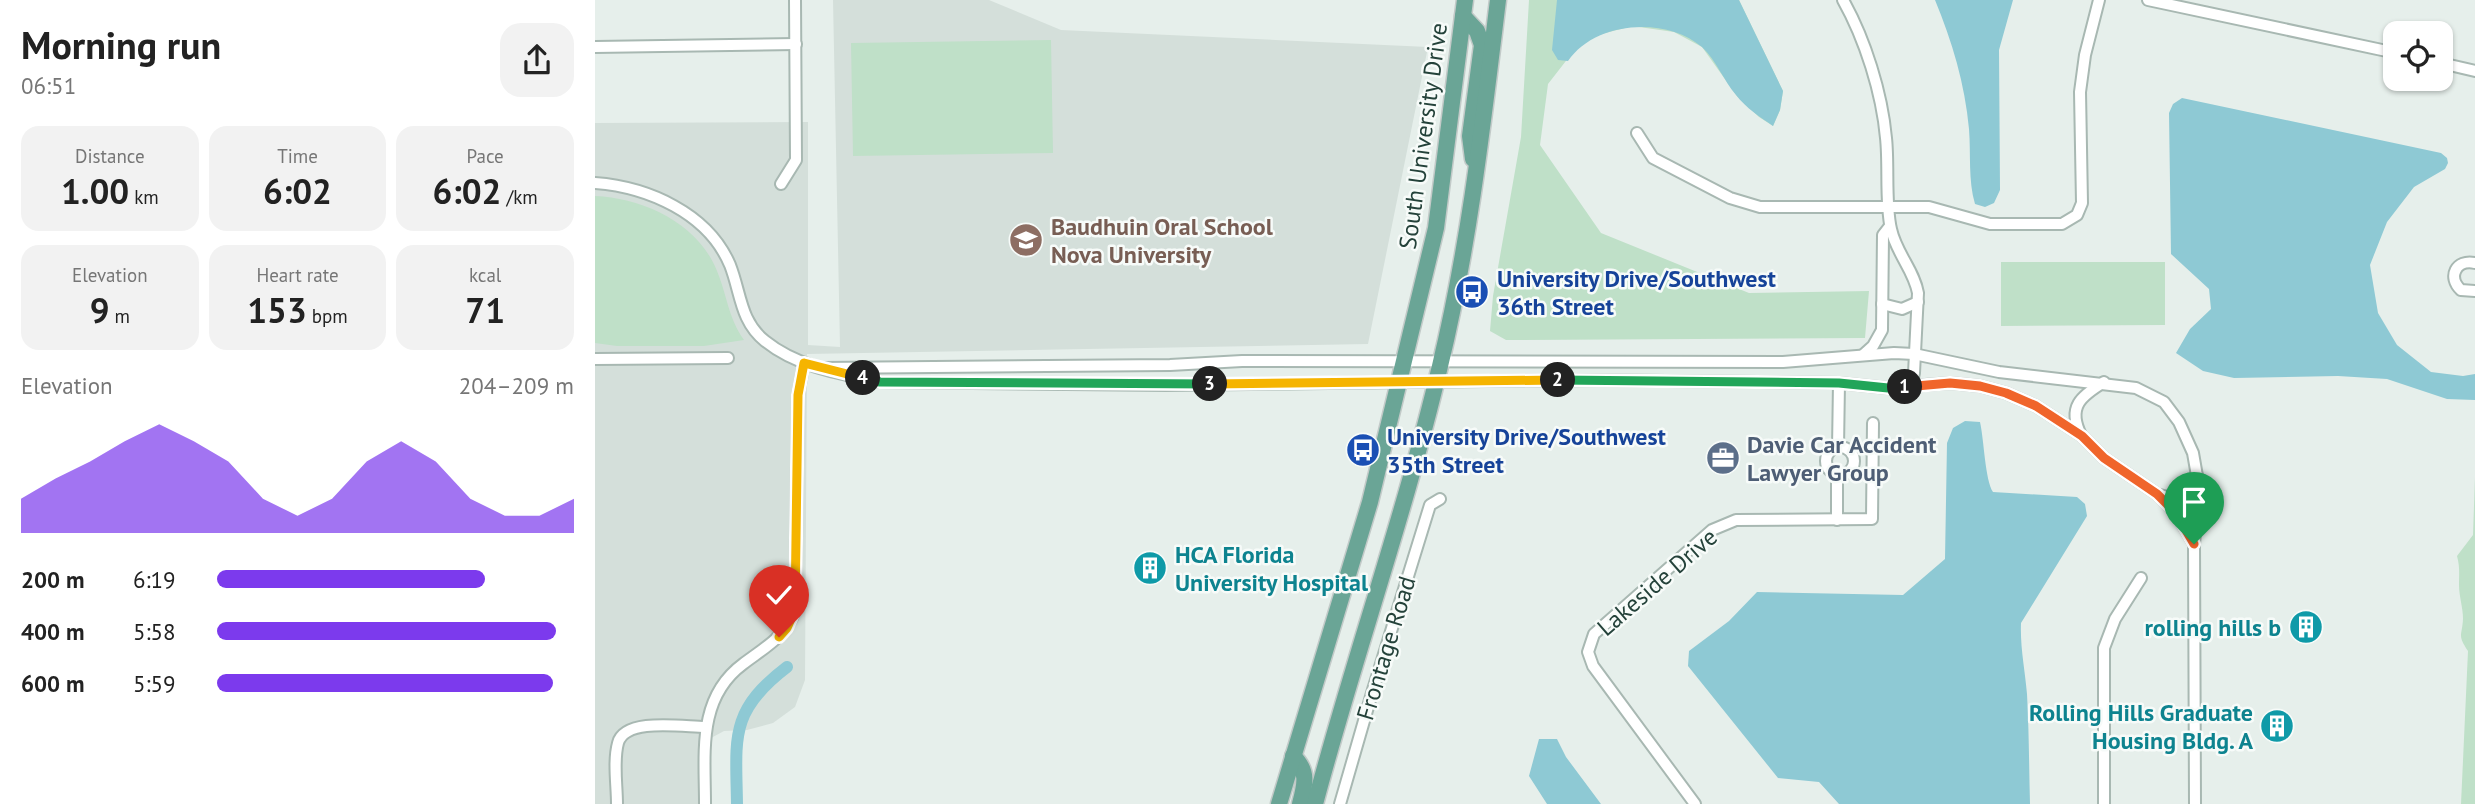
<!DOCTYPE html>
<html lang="en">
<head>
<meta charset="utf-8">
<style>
	:root { --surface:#fff; --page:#f2f2f2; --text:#222; --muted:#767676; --accent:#7c3aed }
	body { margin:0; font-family:"PT Sans",sans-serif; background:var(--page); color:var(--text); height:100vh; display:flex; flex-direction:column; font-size:26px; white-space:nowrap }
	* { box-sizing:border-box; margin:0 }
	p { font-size:23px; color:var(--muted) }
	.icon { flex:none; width:38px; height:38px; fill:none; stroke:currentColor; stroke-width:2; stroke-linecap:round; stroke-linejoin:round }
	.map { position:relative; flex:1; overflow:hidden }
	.details { display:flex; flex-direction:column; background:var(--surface); width:595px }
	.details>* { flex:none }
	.fabs { position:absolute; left:1788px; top:21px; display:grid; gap:14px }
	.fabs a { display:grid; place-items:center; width:70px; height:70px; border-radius:14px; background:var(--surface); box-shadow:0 2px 5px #0004; font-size:35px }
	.pin { position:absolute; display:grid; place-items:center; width:60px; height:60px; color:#fff; margin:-72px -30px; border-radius:50% 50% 50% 0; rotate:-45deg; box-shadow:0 0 7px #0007 }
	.pin .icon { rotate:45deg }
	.km { position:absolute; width:35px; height:35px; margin:-18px; border-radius:50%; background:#222; color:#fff; font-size:19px; line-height:35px; text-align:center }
	.round { display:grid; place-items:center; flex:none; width:74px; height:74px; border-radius:21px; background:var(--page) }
	.overview { display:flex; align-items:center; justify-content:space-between; height:119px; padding:0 21px }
	h1 { font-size:38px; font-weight:800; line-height:52px }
	.stats { display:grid; grid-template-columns:repeat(3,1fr); gap:10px; height:119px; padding:7px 21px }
	.stats div { display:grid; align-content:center; border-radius:18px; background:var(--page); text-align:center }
	.stats b { font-size:35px; font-weight:800 }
	.stats small { font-size:19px; font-weight:400 }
	.stats p { font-size:19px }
	.chart { height:196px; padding:14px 21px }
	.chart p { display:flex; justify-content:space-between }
	.chart svg { width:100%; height:126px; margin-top:7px; fill:var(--accent); opacity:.7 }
	ul { padding:0 21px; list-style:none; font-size:23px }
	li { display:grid; grid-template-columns:112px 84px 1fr; align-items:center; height:52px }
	li i { height:18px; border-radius:9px; background:var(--accent) }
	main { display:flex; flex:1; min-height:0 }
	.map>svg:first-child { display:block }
</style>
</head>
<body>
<main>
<section class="details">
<div class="overview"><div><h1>Morning run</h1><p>06:51</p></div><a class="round"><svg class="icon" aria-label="share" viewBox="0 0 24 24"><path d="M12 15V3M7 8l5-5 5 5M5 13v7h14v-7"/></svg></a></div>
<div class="stats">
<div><p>Distance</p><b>1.00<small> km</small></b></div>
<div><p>Time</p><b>6:02</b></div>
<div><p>Pace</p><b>6:02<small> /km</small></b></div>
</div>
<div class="stats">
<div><p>Elevation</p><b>9<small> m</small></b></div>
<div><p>Heart rate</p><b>153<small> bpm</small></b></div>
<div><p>kcal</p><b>71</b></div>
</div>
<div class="chart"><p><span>Elevation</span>204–209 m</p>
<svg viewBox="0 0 160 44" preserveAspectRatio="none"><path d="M0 44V32L10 25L20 19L30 12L40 6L50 12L60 19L70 32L80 38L90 32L100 19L110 12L120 19L130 32L140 38L150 38L160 32V44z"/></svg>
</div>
<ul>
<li><b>200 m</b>6:19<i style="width:75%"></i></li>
<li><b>400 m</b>5:58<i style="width:95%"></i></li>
<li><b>600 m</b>5:59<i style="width:94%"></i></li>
</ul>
</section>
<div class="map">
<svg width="1880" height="804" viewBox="0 0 1880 804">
	<rect width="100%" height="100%" fill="#e6efeb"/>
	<!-- built -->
	<polygon fill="#d4dfda" points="238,0 394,0 466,30 833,47 773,344 212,354 210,680 200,707 178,723 152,730 129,731 116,738 116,804 0,804 0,123 213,122 213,345 245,347"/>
	<!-- green -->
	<g fill="#bfe0c8">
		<polygon points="934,0 1144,0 1188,91 1185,110 1178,126 1164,117 1142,96 1107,47 1079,32 1037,26 1003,35 981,48 953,84 945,145 1006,233 1154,293 1274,291 1270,338 911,340 895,331 898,296 926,137"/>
		<polygon points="456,40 458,153 258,156 256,43"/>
		<path d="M0,196C48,198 103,223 122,271C132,295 133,317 149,340L109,346H22L0,343Z"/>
		<polygon points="1406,262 1570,262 1570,325 1406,326"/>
		<path d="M1880,477V804H1866L1873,651C1862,634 1867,637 1868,619C1868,608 1864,596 1864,585C1864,574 1865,567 1862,556L1878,535Z"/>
	</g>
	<!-- water -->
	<g fill="#8ec9d4">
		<path d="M962,0H1144L1188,91L1185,110L1178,126C1165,117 1151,108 1141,95C1129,81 1121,60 1107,47C1071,16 1000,21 973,61L963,60L957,50Z"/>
		<path d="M1340,0H1418L1404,50L1405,190L1399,203L1390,207L1380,204C1373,180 1376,154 1374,129C1370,84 1357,41 1340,0Z"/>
		<polygon points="1587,98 1846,153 1852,158 1853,163 1850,169 1819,187 1792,222 1775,265 1783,313 1802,345 1836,372 1868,376 1880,374 1880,400 1852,399 1792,379 1743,376 1639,378 1608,371 1581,353 1595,329 1616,309 1614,289 1576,254 1574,113 1578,104"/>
		<path d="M1370,421L1385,422C1389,439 1390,480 1398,492L1482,497L1490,504L1492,516L1426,623C1425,647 1430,670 1432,694C1434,731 1434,767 1435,804H1244L1224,782L1183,778L1093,666L1094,651L1134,621L1162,592L1308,595L1350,559L1352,443L1358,428Z"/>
		<polygon points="944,739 962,739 971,757 1006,804 952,804 934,776"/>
	</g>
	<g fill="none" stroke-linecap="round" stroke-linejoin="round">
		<!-- canal -->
		<path stroke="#8ec9d4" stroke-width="12" d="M142,804C141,738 134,711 192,667"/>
		<!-- minor casing -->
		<g stroke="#a8b8b2" stroke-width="14">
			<g id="minor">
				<path d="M1248,0C1270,39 1287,93 1291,138C1294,165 1290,204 1296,229C1301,253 1319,270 1323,293L1319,373L1316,386"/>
				<polyline points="1553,0 1801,53"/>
				<polyline points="0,47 201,44"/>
				<polyline points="1846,63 1880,71"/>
				<polyline points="1042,133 1058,158 1135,198 1165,207 1334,207 1395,224 1467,224 1482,215 1487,203 1485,92 1490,55 1504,0"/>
				<path d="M0,183C53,187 113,213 135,265C146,293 145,321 170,341C202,367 246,374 285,382L571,385L981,380L1244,383L1293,388L1355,383L1385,386L1411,393L1441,406L1487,436L1509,458L1562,494L1581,513L1599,544"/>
				<polyline points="186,184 201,160 200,0"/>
				<path d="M1880,263C1861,259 1852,277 1866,290L1880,291"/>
				<polyline points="1287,304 1307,309 1323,302"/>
				<polyline points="1268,355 1278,346 1287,330 1288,235 1295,226"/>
				<polyline points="0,359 133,358"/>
				<polyline points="226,368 575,365 647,361 1188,362 1299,353 1319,354 1404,372 1541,388 1569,402 1584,422 1598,453 1602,476 1604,493 1599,544 1600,804"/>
				<path d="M1486,435C1472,407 1486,396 1509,382"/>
				<circle cx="1245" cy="461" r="14"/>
				<polyline points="1243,448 1244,383"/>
				<polyline points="1565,495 1576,498 1586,497 1602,476"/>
				<polyline points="1242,520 1242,475"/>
				<path d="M22,804C22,785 18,761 23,743C30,717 89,727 110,727"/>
				<path d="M110,804C110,753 102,698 148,664C169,648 192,636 200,610L203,395L209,363"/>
				<polyline points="745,804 777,693 835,505 845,499"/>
				<polyline points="1100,804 998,666 993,652 999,634 1117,530 1141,520 1277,519 1278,423"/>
				<polyline points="1509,804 1509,648 1520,619 1546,578"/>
			</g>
		</g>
		<!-- primary casing -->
		<g stroke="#c2cac8" stroke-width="19">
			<g id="primary">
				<polyline points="868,16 882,31 887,45 875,136 878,159"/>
				<path d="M698,756C714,771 710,785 705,804"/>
				<polyline points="684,804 775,502 841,228 870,0"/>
				<path d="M720,804C759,657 810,514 845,366C874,246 888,123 903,0"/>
			</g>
		</g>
		<!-- minor -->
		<use href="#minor" stroke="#fff" stroke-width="10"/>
		<!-- primary -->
		<use href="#primary" stroke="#6aa596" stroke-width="16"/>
	</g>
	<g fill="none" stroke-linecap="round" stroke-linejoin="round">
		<!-- split-1 casing -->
		<g stroke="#fff" stroke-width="14">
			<polyline id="split-1" points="1310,387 1355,383 1385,386 1411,393 1441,406 1487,436 1509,458 1562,494 1581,513 1599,544"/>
		</g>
		<!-- split-2 casing -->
		<g stroke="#fff" stroke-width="14">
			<polyline id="split-2" points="963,380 1244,383 1293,388 1310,387"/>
		</g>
		<!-- split-3 casing -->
		<g stroke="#fff" stroke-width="14">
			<polyline id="split-3" points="615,384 963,380"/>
		</g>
		<!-- split-4 casing -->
		<g stroke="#fff" stroke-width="14">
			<polyline id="split-4" points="268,378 285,382 615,384"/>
		</g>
		<!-- split-5 casing -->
		<g stroke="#fff" stroke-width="14">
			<polyline id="split-5" points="184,637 192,628 200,610 203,395 209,363 268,378"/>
		</g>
		<!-- split-1 -->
		<use href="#split-1" stroke="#f0652b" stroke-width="9"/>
		<!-- split-2 -->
		<use href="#split-2" stroke="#22a559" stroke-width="9"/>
		<!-- split-3 -->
		<use href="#split-3" stroke="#f5b400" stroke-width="9"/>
		<!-- split-4 -->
		<use href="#split-4" stroke="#22a559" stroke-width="9"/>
		<!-- split-5 -->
		<use href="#split-5" stroke="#f5b400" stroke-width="9"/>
	</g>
	<!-- icons -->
	<defs>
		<g id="school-disc" transform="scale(1.75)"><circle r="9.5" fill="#8d6e63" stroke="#f7fbf9"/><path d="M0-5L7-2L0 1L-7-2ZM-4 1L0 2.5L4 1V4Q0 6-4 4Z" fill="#fff"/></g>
		<g id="bus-disc" transform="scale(1.75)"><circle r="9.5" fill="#1a4fb4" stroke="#f7fbf9"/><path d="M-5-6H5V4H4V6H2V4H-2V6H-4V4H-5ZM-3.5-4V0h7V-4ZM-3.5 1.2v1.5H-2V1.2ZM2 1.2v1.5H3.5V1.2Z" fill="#fff"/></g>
		<g id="office-disc" transform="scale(1.75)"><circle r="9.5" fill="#5c6f8a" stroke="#f7fbf9"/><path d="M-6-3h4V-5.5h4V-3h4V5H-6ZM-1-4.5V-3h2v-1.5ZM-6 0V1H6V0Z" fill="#fff"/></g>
		<g id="building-disc" transform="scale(1.75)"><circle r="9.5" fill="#0f9aa8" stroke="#f7fbf9"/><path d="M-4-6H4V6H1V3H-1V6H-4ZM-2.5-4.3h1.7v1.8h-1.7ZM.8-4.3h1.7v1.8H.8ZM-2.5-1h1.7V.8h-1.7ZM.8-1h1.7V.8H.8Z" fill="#fff"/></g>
	</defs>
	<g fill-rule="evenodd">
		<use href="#school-disc" x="431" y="240"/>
		<use href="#bus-disc" x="877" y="292"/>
		<use href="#bus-disc" x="768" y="450"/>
		<use href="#office-disc" x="1128" y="458"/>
		<use href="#building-disc" x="555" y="568"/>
		<use href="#building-disc" x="1711" y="627"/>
		<use href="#building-disc" x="1682" y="726"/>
	</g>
	<g text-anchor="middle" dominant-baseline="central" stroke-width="5" stroke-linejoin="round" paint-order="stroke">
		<!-- street labels -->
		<g font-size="24" fill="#24423a" stroke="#f7fbf9">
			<text transform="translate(828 136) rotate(-82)">South University Drive</text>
			<text transform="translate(1062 582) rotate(-41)">Lakeside Drive</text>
			<text transform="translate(791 648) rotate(-73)">Frontage Road</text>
		</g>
		<!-- education labels -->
		<g font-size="24" font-weight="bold" fill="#785e54" stroke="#f7fbf9" text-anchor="start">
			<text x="456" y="226">Baudhuin Oral School<tspan x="456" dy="28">Nova University</tspan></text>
		</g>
		<!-- transit labels -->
		<g font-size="24" font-weight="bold" fill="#164399" stroke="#f7fbf9" text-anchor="start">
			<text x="902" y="278">University Drive/Southwest<tspan x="902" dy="28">36th Street</tspan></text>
			<text x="792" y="436">University Drive/Southwest<tspan x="792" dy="28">35th Street</tspan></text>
		</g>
		<!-- service labels -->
		<g font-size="24" font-weight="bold" fill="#4e5e75" stroke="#f7fbf9" text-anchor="start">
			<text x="1152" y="444">Davie Car Accident<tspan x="1152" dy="28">Lawyer Group</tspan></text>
		</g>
		<!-- culture labels -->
		<g font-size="24" font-weight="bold" fill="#0d838f" stroke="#f7fbf9" text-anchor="end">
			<text x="580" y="554" text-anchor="start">HCA Florida<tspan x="580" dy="28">University Hospital</tspan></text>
			<text x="1686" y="627">rolling hills b</text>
			<text x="1658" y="712">Rolling Hills Graduate<tspan x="1658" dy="28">Housing Bldg. A</tspan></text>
		</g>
	</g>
</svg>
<div class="fabs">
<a><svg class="icon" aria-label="locate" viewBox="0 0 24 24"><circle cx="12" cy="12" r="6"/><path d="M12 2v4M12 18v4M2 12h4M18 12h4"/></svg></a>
</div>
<div class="pin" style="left:1599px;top:544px;background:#1e9e55"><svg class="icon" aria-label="arrive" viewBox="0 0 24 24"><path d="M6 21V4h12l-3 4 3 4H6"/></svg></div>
<div class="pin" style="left:184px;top:637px;background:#d93025"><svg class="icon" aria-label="check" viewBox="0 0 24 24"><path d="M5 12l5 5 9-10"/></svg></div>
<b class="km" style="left:1310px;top:387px">1</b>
<b class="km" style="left:963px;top:380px">2</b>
<b class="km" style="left:615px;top:384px">3</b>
<b class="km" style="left:268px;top:378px">4</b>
</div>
</main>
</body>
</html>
